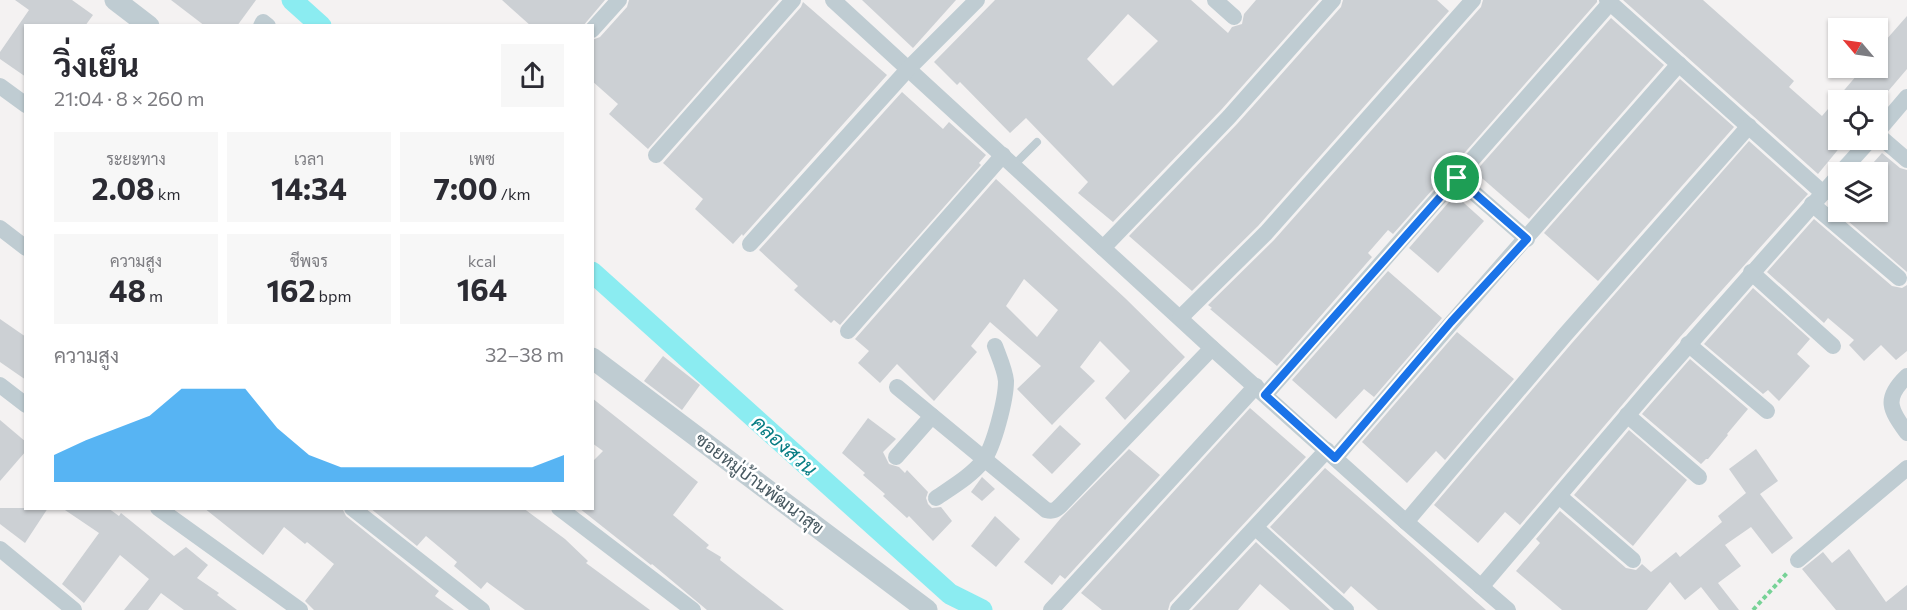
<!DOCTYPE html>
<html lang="th">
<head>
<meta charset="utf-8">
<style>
	:root { --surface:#fff; --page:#f7f7f7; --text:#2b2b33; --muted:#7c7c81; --accent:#1195ef }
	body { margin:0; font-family:Commissioner,Sarabun,sans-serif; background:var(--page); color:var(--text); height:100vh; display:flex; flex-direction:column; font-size:22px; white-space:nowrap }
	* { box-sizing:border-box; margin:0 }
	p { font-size:20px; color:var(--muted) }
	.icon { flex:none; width:33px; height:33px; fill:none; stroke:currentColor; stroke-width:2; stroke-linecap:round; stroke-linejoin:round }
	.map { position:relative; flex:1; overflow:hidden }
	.side { position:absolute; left:24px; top:24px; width:570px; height:486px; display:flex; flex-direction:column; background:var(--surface); border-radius:0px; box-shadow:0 2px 4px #0004 }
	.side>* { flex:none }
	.needle { width:39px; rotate:299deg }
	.tools { position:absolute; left:1828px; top:18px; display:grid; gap:12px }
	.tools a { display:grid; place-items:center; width:60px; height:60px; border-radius:0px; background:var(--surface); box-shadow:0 2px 4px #0004; font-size:30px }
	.pin { position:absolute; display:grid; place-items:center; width:51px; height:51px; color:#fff; margin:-26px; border:3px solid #fff; border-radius:50%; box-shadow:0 2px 6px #0007 }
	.round { display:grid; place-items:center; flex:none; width:63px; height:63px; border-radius:0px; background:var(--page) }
	.headline { display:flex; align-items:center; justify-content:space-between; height:102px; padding:0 30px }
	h1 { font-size:33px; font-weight:700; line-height:45px }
	.metrics { display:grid; grid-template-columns:repeat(3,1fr); gap:9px; height:102px; padding:6px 30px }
	.metrics div { display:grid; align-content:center; border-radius:0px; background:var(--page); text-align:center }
	.metrics b { font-size:30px; font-weight:700 }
	.metrics small { font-size:16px; font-weight:400 }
	.metrics p { font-size:16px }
	.chart { height:168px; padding:12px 30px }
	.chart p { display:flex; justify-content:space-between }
	.chart svg { width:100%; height:108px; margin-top:6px; fill:var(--accent); opacity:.7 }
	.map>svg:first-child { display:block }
</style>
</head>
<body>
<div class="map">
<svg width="1907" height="610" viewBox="0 0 1907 610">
	<rect width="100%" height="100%" fill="#f4f2f2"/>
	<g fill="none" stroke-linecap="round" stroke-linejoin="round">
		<!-- canal -->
		<g stroke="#8becf1" stroke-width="21">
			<polyline points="292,0 321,26"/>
			<polyline points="592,272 950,594 982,610"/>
		</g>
	</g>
	<!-- building -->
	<g fill="#ccd0d4" fill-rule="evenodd">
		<polygon points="15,0 72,0 93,15 85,26 26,26 26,77 0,59 0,52 29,10"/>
		<polygon points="171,0 256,0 237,26 205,26"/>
		<polygon points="502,0 605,0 583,26 531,26"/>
		<polygon points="629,0 779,0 648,149 609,114 618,104 592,81 592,40 600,37 627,7"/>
		<polygon points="862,0 956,0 913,48"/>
		<path d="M995,0H1191L1228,33L1232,27L1242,24L1244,14L1256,0H1319L1221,110L1113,222L1078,193L1088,182L1026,118L1010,133L960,82L957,85L934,62ZM1128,14L1158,41L1113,86L1087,59Z"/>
		<polygon points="1343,0 1437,0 1449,11 1258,226 1192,291 1129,236 1237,124 1341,7"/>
		<polygon points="1483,0 1597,0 1597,2 1460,158 1454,153 1439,172 1441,180 1393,234 1388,230 1368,253 1372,257 1277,366 1210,309 1212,308 1208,305 1274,240 1481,7"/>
		<polygon points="1623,0 1703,0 1794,81 1789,87 1822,116 1863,68 1878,68 1878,49 1907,16 1907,69 1878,103 1878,100 1839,100 1839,140 1846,140 1818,174"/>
		<polygon points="803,2 887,75 743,236 742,234 733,244 695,209 703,199 663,163 801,7"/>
		<polygon points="1611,18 1664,65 1529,219 1475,172"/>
		<polygon points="1680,79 1734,127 1598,281 1544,233"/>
		<polygon points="902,92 943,129 949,122 986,155 979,163 981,165 840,325 834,320 831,323 794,290 798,286 759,250"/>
		<polygon points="1749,141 1808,194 1680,337 1520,525 1505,512 1478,543 1434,505 1572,343"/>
		<polygon points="1882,153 1900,168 1907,170 1907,272 1833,208 1839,201 1839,212 1878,212 1878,172 1865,172"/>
		<path d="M996,179L1125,298L1185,357L1125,420L1105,398L1130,371L1100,341L1080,367L1095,381L1052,425L1017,389L1041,366L990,322L971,346L977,352L934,401L897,364L880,383L858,363L869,351L855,339ZM1024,279L1058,310L1037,337L1006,306Z"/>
		<polygon points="1455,195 1484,221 1438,273 1409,248"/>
		<polygon points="1814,219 1892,286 1902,288 1907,285 1907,351 1896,360 1881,345 1864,361 1849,345 1854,340 1828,318 1824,323 1767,272"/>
		<polygon points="1388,271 1442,318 1374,397 1364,389 1336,419 1292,380"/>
		<polygon points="1753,288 1810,339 1797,354 1810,366 1779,401 1768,390 1763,394 1704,344"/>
		<polygon points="0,319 26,337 26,380 0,362"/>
		<polygon points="1457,332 1514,379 1445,460 1436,451 1407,483 1362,442"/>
		<polygon points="663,356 700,385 682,410 644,381"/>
		<polygon points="1690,359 1748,409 1727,434 1728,435 1708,459 1706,459 1701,464 1642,414"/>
		<polygon points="592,398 698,482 673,515 709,545 706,548 721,557 720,560 784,610 707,610 652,564 651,565 579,508 592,508 592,462 603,451 592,443"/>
		<polygon points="1250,408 1306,457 1170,603 1168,610 1102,610 1081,593"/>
		<polygon points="868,418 896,439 883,452 889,464 899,467 905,473 907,470 928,492 926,498 928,504 932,508 941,507 952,521 933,541 909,516 907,518 883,496 885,494 863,475 865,473 842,453"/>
		<polygon points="0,420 26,442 26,451 0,481"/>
		<polygon points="1060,425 1081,444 1052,474 1032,455"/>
		<polygon points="1629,430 1687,480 1633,546 1574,495"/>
		<polygon points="1129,449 1160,475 1065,579 1060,575 1052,585 1024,562 1061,518"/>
		<polygon points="1756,449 1778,481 1760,494 1793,538 1772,554 1751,527 1725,545 1741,566 1718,583 1739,610 1719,610 1701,587 1685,600 1670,582 1647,610 1562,610 1516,571 1540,543 1536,539 1560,511 1626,568 1636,570 1642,564 1651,572 1676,552 1680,557 1722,522 1718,516 1746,493 1729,469"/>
		<polygon points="1325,468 1385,520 1486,610 1378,610 1351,586 1344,594 1270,527"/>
		<polygon points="982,477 995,489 982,501 971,492"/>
		<polygon points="0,508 48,508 25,543 0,524"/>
		<polygon points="62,508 108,508 119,516 121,513 174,556 186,547 208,565 197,578 219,593 217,595 237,610 184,610 161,593 148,610 124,610 149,579 120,555 84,603 62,584 99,533"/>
		<polygon points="204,508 342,508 346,516 439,591 435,596 454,610 314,610 305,601 334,564 307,542 305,544 284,527 263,555"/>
		<polygon points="370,508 523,508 565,539 588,561 586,563 650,610 525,610 487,582 481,589 454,566 457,562 426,536 417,546"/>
		<polygon points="995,516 1020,539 996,567 971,546"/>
		<polygon points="1256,542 1330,610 1290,610 1260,584 1238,610 1192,610"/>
		<polygon points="1849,549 1886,602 1907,585 1907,610 1836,610 1802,569 1823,552 1832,563"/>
	</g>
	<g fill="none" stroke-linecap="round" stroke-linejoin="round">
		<!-- path -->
		<polyline stroke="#76d296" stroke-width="4" stroke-dasharray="4.5 3" stroke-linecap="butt" points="1753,610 1787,573"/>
		<!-- service -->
		<polyline stroke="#bfccd2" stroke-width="8" points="1014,165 1037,142"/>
		<!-- minor -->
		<g stroke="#bfccd2" stroke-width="16">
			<polyline points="833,0 1212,348 1406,522 1508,610"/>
			<polyline points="1215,0 1234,17"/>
			<polyline points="1607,0 1823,193"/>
			<polyline points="261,26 263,22 268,26"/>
			<polyline points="592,30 619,0"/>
			<polyline points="0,86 26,105"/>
			<polyline points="1878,131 1907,97"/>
			<polyline points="1878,135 1907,160"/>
			<polyline points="656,155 793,0"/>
			<polyline points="1841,172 1870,140"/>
			<polyline points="1457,178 1527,239"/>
			<polyline points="1812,204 1899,278"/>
			<polyline points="0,228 26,248"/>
			<polyline points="750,244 909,68 977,0"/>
			<polyline points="1103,248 1229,117 1333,0"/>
			<polyline points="1751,272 1833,346"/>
			<polyline points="1180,318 1266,233 1473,0"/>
			<polyline points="848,331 1003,155"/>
			<polyline points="1688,344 1767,411"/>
			<path d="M1907,376C1883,399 1890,409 1907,433"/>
			<polyline points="0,385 26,405"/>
			<path d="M897,387L1046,510C1053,512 1056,510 1061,505L1212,348"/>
			<polyline points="1265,395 1610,3"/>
			<polyline points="1627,415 1699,477"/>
			<polyline points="896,457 932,416"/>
			<path d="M1335,458C1448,325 1564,195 1679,64"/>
			<polyline points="1559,496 1633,560"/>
			<path d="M936,498C952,487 971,476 983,461C994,447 1006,399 1006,381C1005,370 999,357 995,346"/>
			<polyline points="158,508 300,610"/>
			<polyline points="352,508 482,610"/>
			<polyline points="559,508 693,610"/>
			<polyline points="1406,522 1564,336 1749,126"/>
			<polyline points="1256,528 1346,610"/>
			<polyline points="0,549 74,610"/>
			<polyline points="1798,560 1907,468"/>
			<polyline points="1481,587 1649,390 1839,175"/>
			<polyline points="1051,610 1256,386"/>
			<polyline points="1178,610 1327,450"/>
		</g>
		<!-- tertiary -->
		<g stroke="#bfccd2" stroke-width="21">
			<polyline points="115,0 149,26"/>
			<polyline points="592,358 927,610"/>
		</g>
	</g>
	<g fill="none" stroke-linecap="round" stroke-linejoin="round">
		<!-- route casing -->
		<g stroke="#fff" stroke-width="12">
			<polygon id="route" points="1457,178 1527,239 1451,322 1335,458 1265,395"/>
		</g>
		<!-- route -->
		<use href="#route" stroke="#1a73e8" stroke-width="8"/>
	</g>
	<g text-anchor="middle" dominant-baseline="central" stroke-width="5" stroke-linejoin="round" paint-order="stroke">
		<!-- street labels -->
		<g font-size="18" fill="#485961" stroke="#fff">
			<text transform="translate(760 483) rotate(37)">ซอยหมู่บ้านพัฒนาสุข</text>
		</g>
		<!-- water labels -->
		<g font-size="20" font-style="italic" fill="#097e85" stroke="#fff">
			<text transform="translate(785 445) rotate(42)">คลองสวน</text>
		</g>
	</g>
</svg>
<div class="tools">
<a><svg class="needle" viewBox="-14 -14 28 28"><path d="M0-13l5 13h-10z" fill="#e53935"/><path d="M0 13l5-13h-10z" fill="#7c7c81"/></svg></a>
<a><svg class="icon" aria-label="locate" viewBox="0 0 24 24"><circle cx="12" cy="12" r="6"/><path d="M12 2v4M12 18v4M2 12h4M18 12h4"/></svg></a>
<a><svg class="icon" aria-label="layers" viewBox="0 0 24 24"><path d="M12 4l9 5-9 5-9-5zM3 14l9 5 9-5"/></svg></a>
</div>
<div class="pin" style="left:1457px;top:178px;background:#1e9e55"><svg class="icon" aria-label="arrive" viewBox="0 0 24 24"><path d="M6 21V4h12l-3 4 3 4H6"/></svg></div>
<section class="side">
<div class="headline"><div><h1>วิ่งเย็น</h1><p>21:04 · 8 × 260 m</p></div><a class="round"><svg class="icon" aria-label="share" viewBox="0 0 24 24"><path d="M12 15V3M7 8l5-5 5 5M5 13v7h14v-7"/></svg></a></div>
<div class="metrics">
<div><p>ระยะทาง</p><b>2.08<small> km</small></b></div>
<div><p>เวลา</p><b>14:34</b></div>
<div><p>เพซ</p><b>7:00<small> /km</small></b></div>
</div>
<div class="metrics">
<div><p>ความสูง</p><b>48<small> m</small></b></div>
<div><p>ชีพจร</p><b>162<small> bpm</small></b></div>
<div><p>kcal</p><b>164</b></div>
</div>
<div class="chart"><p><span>ความสูง</span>32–38 m</p>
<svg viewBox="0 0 160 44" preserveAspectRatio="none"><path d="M0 44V33L10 27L20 22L30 17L40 6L50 6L60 6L70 22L80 33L90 38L100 38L110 38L120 38L130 38L140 38L150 38L160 33V44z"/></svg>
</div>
</section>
</div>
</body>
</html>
